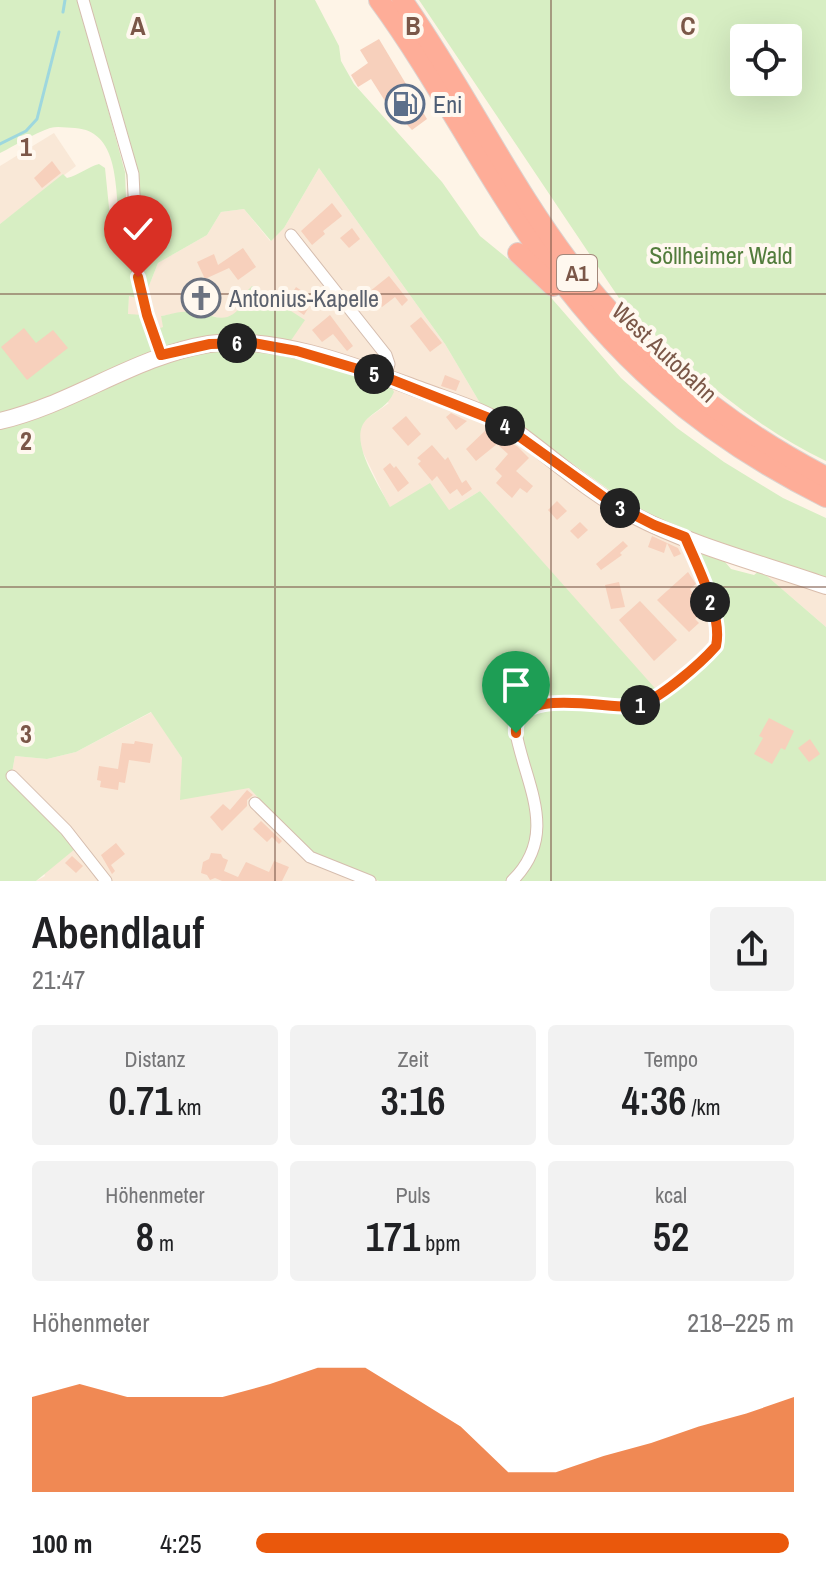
<!DOCTYPE html>
<html lang="de">
<head>
<meta charset="utf-8">
<style>
	:root { --surface:#fff; --page:#f2f2f2; --text:#202124; --muted:#757577; --accent:#ea580c }
	body { margin:0; font-family:"Archivo Narrow",sans-serif; background:var(--page); color:var(--text); height:100vh; display:flex; flex-direction:column; font-size:30px; white-space:nowrap }
	* { box-sizing:border-box; margin:0 }
	p { font-size:26px; color:var(--muted) }
	.icon { flex:none; width:44px; height:44px; fill:none; stroke:currentColor; stroke-width:2; stroke-linecap:round; stroke-linejoin:round }
	.map { position:relative; height:881px; overflow:hidden }
	.sheet { display:flex; flex-direction:column; background:var(--surface); flex:1 }
	.sheet>* { flex:none }
	.controls { position:absolute; left:730px; top:24px; display:grid; gap:16px }
	.controls a { display:grid; place-items:center; width:72px; height:72px; border-radius:8px; background:var(--surface); box-shadow:0 8px 32px #0002; font-size:40px }
	.pin { position:absolute; display:grid; place-items:center; width:68px; height:68px; color:#fff; margin:-82px -34px; border-radius:50% 50% 50% 0; rotate:-45deg; box-shadow:0 0 8px #0007 }
	.pin .icon { rotate:45deg }
	.km { position:absolute; width:40px; height:40px; margin:-20px; border-radius:50%; background:#222; color:#fff; font-size:22px; line-height:40px; text-align:center }
	.round { display:grid; place-items:center; flex:none; width:84px; height:84px; border-radius:8px; background:var(--page) }
	.summary { display:flex; align-items:center; justify-content:space-between; height:136px; padding:0 32px }
	h1 { font-size:44px; font-weight:600; line-height:60px }
	.metrics { display:grid; grid-template-columns:repeat(3,1fr); gap:12px; height:136px; padding:8px 32px }
	.metrics div { display:grid; align-content:center; border-radius:8px; background:var(--page); text-align:center }
	.metrics b { font-size:40px; font-weight:600 }
	.metrics small { font-size:22px; font-weight:400 }
	.metrics p { font-size:22px }
	.chart { height:224px; padding:16px 32px }
	.chart p { display:flex; justify-content:space-between }
	.chart svg { width:100%; height:144px; margin-top:8px; fill:var(--accent); opacity:.7 }
	ul { padding:0 32px; list-style:none; font-size:26px }
	li { display:grid; grid-template-columns:128px 96px 1fr; align-items:center; height:60px }
	li i { height:20px; border-radius:10px; background:var(--accent) }
	.map>svg:first-child { display:block }
</style>
</head>
<body>
<div class="map">
<svg width="826" height="881" viewBox="0 0 826 881">
	<rect width="100%" height="100%" fill="#fef4e7"/>
	<!-- residential -->
	<g fill="#f9e8d7">
		<polygon points="54,133 76,166 0,224 0,166"/>
		<polygon points="319,168 445,344 483,408 521,427 622,499 670,525 695,547 719,616 724,648 661,696 480,491 449,510 390,508 360,446 358,433 364,421 389,403 283,353 243,295 246,301 236,314 226,319 190,311 161,316 164,327 157,329 128,314 129,295 147,291 158,263 207,235 221,212 244,209 270,241 284,228"/>
		<polygon points="760,570 826,593 826,627"/>
		<polygon points="152,712 182,758 249,787 316,857 379,881 36,881 45,876 11,778 15,756 47,759 76,752"/>
	</g>
	<!-- green -->
	<g fill="#d7eec3" fill-rule="evenodd">
		<path d="M0,0H315L339,46L341,61L354,84L442,182L480,236L540,285L621,378L677,428L724,462L783,498L826,518V581L670,525L622,499L521,427L483,408L445,344L319,168L284,228L271,241L244,209L221,212L207,235L158,263L147,291L136,298L129,296L128,314L143,315L157,329L163,327L161,316C171,314 183,310 194,312C221,317 226,326 246,301L243,295L252,286L305,320L283,352L333,365L391,386L394,392C388,406 378,409 367,419C346,439 380,486 390,507L430,483L449,510L480,491L661,695L724,648L719,616L695,547L720,556L731,569L754,575L760,570L826,627V881H379L316,857L249,788L180,800L182,758L151,712L76,752L47,759L15,756L11,778L39,803L75,849L36,881H0V427L15,411L0,414V224L63,174L67,178C79,175 88,167 99,164L105,168L111,227L129,242C136,185 115,130 99,76L125,172L127,224L119,217C115,184 118,131 75,128C67,128 58,126 50,128C33,134 16,145 0,153Z"/>
		<path d="M419,0H826V461C748,424 678,361 619,298ZM744,38H788V82H744Z"/>
	</g>
	<g fill="none" stroke-linecap="round" stroke-linejoin="round">
		<!-- stream -->
		<g stroke="#9ed7de" stroke-width="3">
			<polyline points="63,12 65,0"/>
			<polyline points="0,144 26,131 37,119 59,32"/>
		</g>
	</g>
	<!-- building -->
	<g fill="#f7d0bc">
		<polygon points="379,39 427,119 412,130 385,101 371,79 358,87 351,75 368,63 360,50"/>
		<polygon points="52,161 61,173 42,188 34,178"/>
		<polygon points="332,203 342,216 323,231 325,234 312,245 301,231"/>
		<polygon points="352,228 360,239 349,248 340,238"/>
		<polygon points="243,248 256,267 238,280 229,268 205,279 197,262 214,254 218,265"/>
		<polygon points="389,276 408,300 402,306 395,297 382,307 369,292"/>
		<polygon points="296,287 314,299 304,315 286,303"/>
		<polygon points="197,291 207,293 216,302 213,308 200,308 195,305 191,297"/>
		<polygon points="330,315 353,346 347,351 333,334 322,342 312,330"/>
		<polygon points="421,317 442,343 430,352 410,326"/>
		<polygon points="24,328 36,343 53,330 68,348 27,380 1,347"/>
		<polygon points="445,375 460,381 456,391 441,386"/>
		<polygon points="451,413 467,421 456,430 446,417"/>
		<polygon points="406,416 421,434 408,446 392,428"/>
		<polygon points="488,428 518,447 529,458 516,471 533,486 527,493 520,488 512,498 496,483 502,476 495,469 508,454 497,444 476,461 466,449"/>
		<polygon points="432,445 445,460 448,457 462,483 466,480 472,489 462,496 457,489 450,494 437,476 432,481 418,464 421,461 417,458"/>
		<polygon points="390,463 394,468 396,466 409,483 398,492 383,469"/>
		<polygon points="557,501 567,511 557,520 548,510"/>
		<polygon points="580,522 588,530 578,539 570,531"/>
		<polygon points="652,536 678,548 681,554 674,557 667,543 664,553 648,547"/>
		<polygon points="623,541 628,546 620,553 622,555 601,570 596,564"/>
		<polygon points="688,572 696,584 690,589 704,610 695,619 699,623 689,632 657,600"/>
		<polygon points="619,582 625,607 611,609 605,585"/>
		<polygon points="640,601 677,640 654,661 619,620"/>
		<polygon points="769,718 794,731 785,750 781,748 772,764 754,754 763,738 759,736"/>
		<polygon points="810,739 820,754 809,762 798,748"/>
		<polygon points="135,741 153,744 150,763 129,760 125,783 119,782 118,790 100,787 101,781 97,780 99,766 118,769 122,743 134,744"/>
		<polygon points="247,790 253,795 247,800 247,806 222,831 210,817 223,804 230,810"/>
		<polygon points="261,821 282,841 279,844 272,837 267,842 253,829"/>
		<polygon points="116,843 125,854 111,865 115,871 112,874 101,855"/>
		<polygon points="211,853 221,854 223,858 228,860 224,871 238,877 246,862 269,872 274,861 289,867 282,881 222,881 215,878 210,880 207,875 201,873 203,862 209,859"/>
		<polygon points="72,856 83,866 76,873 65,863"/>
	</g>
	<g fill="none" stroke-linecap="round" stroke-linejoin="round">
		<!-- street casing -->
		<g stroke="#d5bdae" stroke-width="13">
			<g id="street">
				<polyline points="83,0 133,174 138,277 147,315 161,355"/>
				<polyline points="291,235 386,355 389,364 385,377"/>
				<polyline points="12,776 66,830 106,881"/>
				<polyline points="255,803 310,857 370,881"/>
				<path d="M512,881C561,833 524,783 515,728C538,681 598,714 637,706C658,701 701,663 716,645C721,613 698,567 685,538"/>
			</g>
		</g>
		<!-- secondary casing -->
		<g stroke="#dabead" stroke-width="18">
			<path id="secondary" d="M0,421C73,404 135,356 209,344C277,334 363,369 426,392C456,403 489,413 515,431C554,459 590,493 633,515C692,546 763,564 826,586"/>
		</g>
		<!-- highway casing -->
		<g stroke="#ddd3cf" stroke-width="22">
			<g id="highway">
				<path d="M379,0C434,75 476,159 529,236C609,354 698,433 826,497"/>
				<path d="M402,0C465,89 512,190 579,275C647,361 729,427 826,477"/>
				<polyline points="518,253 553,286"/>
			</g>
		</g>
		<!-- street -->
		<use href="#street" stroke="#fff" stroke-width="11"/>
		<!-- secondary -->
		<use href="#secondary" stroke="#fff" stroke-width="16"/>
		<!-- highway -->
		<use href="#highway" stroke="#fead98" stroke-width="20"/>
	</g>
	<g fill="none" stroke-linecap="round" stroke-linejoin="round">
		<!-- route casing -->
		<g stroke="#fff" stroke-width="16">
			<path id="route" d="M138,277L147,315L161,355L210,344L253,343L297,351L385,377L499,422L615,505L654,525L685,537C697,566 723,615 716,646C701,663 658,701 636,706C612,711 512,683 516,733"/>
		</g>
		<!-- route -->
		<use href="#route" stroke="#ea580c" stroke-width="10"/>
	</g>
	<!-- grid -->
	<path fill="none" stroke="#7b5748" stroke-width="2" stroke-opacity="0.55" d="M275,0V881M551,0V881M0,294H826M0,587H826"/>
	<!-- icons -->
	<defs>
		<g id="fuel-ring" transform="scale(2)"><circle r="9.5" fill="#fff8ef" stroke="#5c6f8a" stroke-width="1.5"/><path d="M-5.5-6h7V0h2V4h1.3V-2.5L3-4.5l.8-.8L6-3V5H2.5V1h-1V6h-7ZM-4.2-4.7v3.2H.2V-4.7Z" fill="#5c6f8a"/></g>
		<g id="church-ring" transform="scale(2)"><circle r="9.5" fill="#fff8ef" stroke="#6b7280" stroke-width="1.5"/><path d="M-1.2-6h2.4v3.5h3.3v2.4h-3.3V6h-2.4V-.1h-3.3v-2.4h3.3Z" fill="#6b7280"/></g>
	</defs>
	<g fill-rule="evenodd">
		<use href="#fuel-ring" x="405" y="104"/>
		<use href="#church-ring" x="201" y="298"/>
	</g>
	<g text-anchor="middle" dominant-baseline="central" stroke-width="8" stroke-linejoin="round" paint-order="stroke">
		<!-- shield labels -->
		<rect fill="#fff8ef" stroke="#a3877a" stroke-width="2" x="557" y="255" width="40" height="36" rx="6"/>
		<g font-size="22" font-weight="bold" fill="#7b5748">
			<text x="577" y="273">A1</text>
		</g>
		<!-- service labels -->
		<g font-size="24" fill="#4e5e75" stroke="#fff8ef" text-anchor="start">
			<text x="433" y="104">Eni</text>
		</g>
		<!-- park labels -->
		<g font-size="24" fill="#527c3c" stroke="#fff8ef">
			<text x="721" y="255">Söllheimer Wald</text>
		</g>
		<!-- worship labels -->
		<g font-size="24" fill="#5b616d" stroke="#fff8ef" text-anchor="start">
			<text x="229" y="298">Antonius-Kapelle</text>
		</g>
		<!-- street labels -->
		<g font-size="24" fill="#7b5748" stroke="#fff8ef">
			<text transform="translate(665 352) rotate(43)">West Autobahn</text>
		</g>
	</g>
	<g font-size="26" text-anchor="middle" font-weight="bold" fill="#7b5748" stroke="#fff8ef" stroke-width="8" stroke-linejoin="round" paint-order="stroke">
		<text x="138" y="35">A</text>
		<text x="413" y="35">B</text>
		<text x="688" y="35">C</text>
		<text x="26" y="156">1</text>
		<text x="26" y="450">2</text>
		<text x="26" y="743">3</text>
	</g>
</svg>
<div class="controls">
<a><svg class="icon" aria-label="locate" viewBox="0 0 24 24"><circle cx="12" cy="12" r="6"/><path d="M12 2v4M12 18v4M2 12h4M18 12h4"/></svg></a>
</div>
<div class="pin" style="left:516px;top:733px;background:#1e9e55"><svg class="icon" aria-label="arrive" viewBox="0 0 24 24"><path d="M6 21V4h12l-3 4 3 4H6"/></svg></div>
<div class="pin" style="left:138px;top:277px;background:#d93025"><svg class="icon" aria-label="check" viewBox="0 0 24 24"><path d="M5 12l5 5 9-10"/></svg></div>
<b class="km" style="left:640px;top:705px">1</b>
<b class="km" style="left:710px;top:602px">2</b>
<b class="km" style="left:620px;top:508px">3</b>
<b class="km" style="left:505px;top:426px">4</b>
<b class="km" style="left:374px;top:374px">5</b>
<b class="km" style="left:237px;top:343px">6</b>
</div>
<section class="sheet">
<div class="summary"><div><h1>Abendlauf</h1><p>21:47</p></div><a class="round"><svg class="icon" aria-label="share" viewBox="0 0 24 24"><path d="M12 15V3M7 8l5-5 5 5M5 13v7h14v-7"/></svg></a></div>
<div class="metrics">
<div><p>Distanz</p><b>0.71<small> km</small></b></div>
<div><p>Zeit</p><b>3:16</b></div>
<div><p>Tempo</p><b>4:36<small> /km</small></b></div>
</div>
<div class="metrics">
<div><p>Höhenmeter</p><b>8<small> m</small></b></div>
<div><p>Puls</p><b>171<small> bpm</small></b></div>
<div><p>kcal</p><b>52</b></div>
</div>
<div class="chart"><p><span>Höhenmeter</span>218–225 m</p>
<svg viewBox="0 0 160 44" preserveAspectRatio="none"><path d="M0 44V15L10 11L20 15L30 15L40 15L50 11L60 6L70 6L80 15L90 24L100 38L110 38L120 33L130 29L140 24L150 20L160 15V44z"/></svg>
</div>
<ul>
<li><b>100 m</b>4:25<i style="width:99%"></i></li>
</ul>
</section>
</body>
</html>
